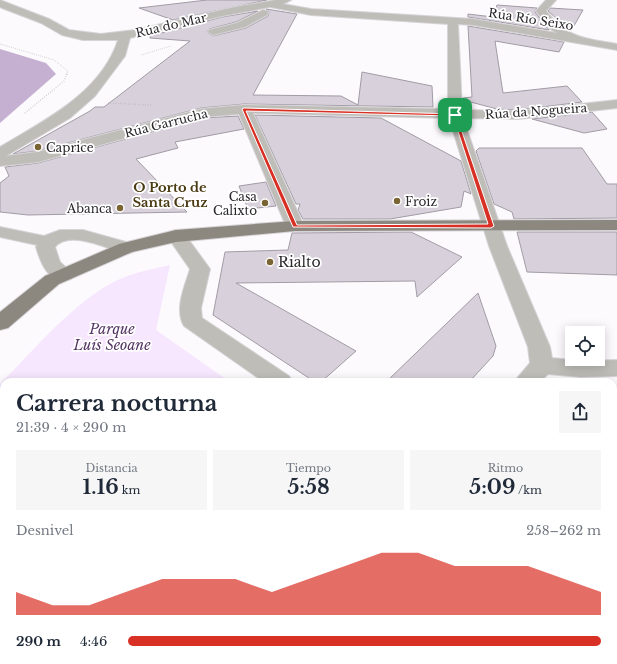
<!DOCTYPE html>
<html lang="es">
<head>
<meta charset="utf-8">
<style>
	:root { --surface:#fff; --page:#f6f6f7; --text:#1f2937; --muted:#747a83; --accent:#d93025 }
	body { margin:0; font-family:"Libre Baskerville",serif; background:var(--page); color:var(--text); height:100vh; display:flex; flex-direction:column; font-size:15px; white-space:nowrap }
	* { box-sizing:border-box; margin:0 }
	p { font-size:13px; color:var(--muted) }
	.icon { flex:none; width:22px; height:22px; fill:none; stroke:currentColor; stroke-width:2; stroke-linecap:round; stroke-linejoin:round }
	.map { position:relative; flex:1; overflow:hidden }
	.details { position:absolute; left:0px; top:378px; width:617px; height:286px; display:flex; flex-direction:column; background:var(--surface); border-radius:12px 12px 0 0; box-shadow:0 2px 10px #0003 }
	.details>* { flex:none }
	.tools { position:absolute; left:565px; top:326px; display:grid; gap:8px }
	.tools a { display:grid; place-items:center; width:40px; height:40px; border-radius:0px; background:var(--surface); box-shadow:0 2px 10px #0003; font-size:20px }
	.pin { position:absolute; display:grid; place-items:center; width:34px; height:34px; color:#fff; margin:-17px; border-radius:8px; box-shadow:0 2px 6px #0006 }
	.round { display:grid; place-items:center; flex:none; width:42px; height:42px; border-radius:0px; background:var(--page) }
	.head { display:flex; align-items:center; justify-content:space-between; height:68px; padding:0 16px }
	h1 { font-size:22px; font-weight:700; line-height:30px }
	.stats { display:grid; grid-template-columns:repeat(3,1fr); gap:6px; height:68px; padding:4px 16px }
	.stats div { display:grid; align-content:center; border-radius:0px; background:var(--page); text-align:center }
	.stats b { font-size:20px; font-weight:700 }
	.stats small { font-size:11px; font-weight:400 }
	.stats p { font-size:11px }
	.chart { height:112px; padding:8px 16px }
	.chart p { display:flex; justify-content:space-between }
	.chart svg { width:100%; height:72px; margin-top:4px; fill:var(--accent); opacity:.7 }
	ul { padding:0 16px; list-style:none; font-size:13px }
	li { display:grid; grid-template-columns:64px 48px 1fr; align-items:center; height:30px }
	li i { height:10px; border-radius:5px; background:var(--accent) }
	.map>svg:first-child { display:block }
</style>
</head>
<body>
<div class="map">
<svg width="617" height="664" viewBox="0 0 617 664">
	<rect width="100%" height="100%" fill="#fdfafe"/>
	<!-- green -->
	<path fill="#f6e7fe" d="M170,265L156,330L230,382H4V660H198L194,664H0V384C33,351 64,313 103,288C122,275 147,270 170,265Z"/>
	<!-- water -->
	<polygon fill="#c6b0d2" points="0,49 46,63 56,74 0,123"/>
	<!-- building -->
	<g fill="#d8d1db" stroke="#a19ba5">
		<polygon points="207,0 267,0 173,20 139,8"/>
		<polygon points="497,5 537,8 535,12 549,30 468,17 468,14 493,17"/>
		<polygon points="550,8 583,10 571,31 548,11"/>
		<polygon points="266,9 297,14 253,95 341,96 358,105 362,72 432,86 433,107 244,104 201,108 37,151 13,154 90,111 95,107 104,107 190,41 150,38 150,36 222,17 258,11 236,22 209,29 207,32 213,36 246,28 268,16 269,12"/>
		<polygon points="468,26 564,42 559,52 495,41 503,93 567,86 582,102 518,110 497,109 463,100 463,98 472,97"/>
		<polygon points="592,112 607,129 584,133 532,119"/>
		<polygon points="255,115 381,118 461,161 471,194 464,191 461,207 390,219 303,219 298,210 300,204 296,204"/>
		<polygon points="238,116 244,129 175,142 178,148 136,159 187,212 28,215 0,212 0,183 9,176 5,167 38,163 202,118"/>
		<polygon points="479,148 582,148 607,184 617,184 617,218 514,219 512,212 494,204 476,151"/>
		<polygon points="266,182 276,206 248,209 239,186"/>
		<polygon points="411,232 462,257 417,297 415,281 236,283 356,351 321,382 315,382 213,315 225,252 288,250 292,233"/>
		<polygon points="517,232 617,232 617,275 527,272"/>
		<polygon points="478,293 496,346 493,356 469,382 386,382"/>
	</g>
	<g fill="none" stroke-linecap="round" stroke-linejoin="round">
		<!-- minor casing -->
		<g stroke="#d7d4d8" stroke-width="2">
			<g id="minor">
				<path d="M0,0L49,19L69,30L101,34L135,30L235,7L276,0H291L283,4L311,9L473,19L557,33L550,29L536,11L546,0H556L546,11C569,39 584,38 617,44V50L473,25L458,24L462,110L518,111L617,100V108L518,119L463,118L507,246L550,347L552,358L581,361L617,360V376L581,377L548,374L540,382H514L530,363L528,347L489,246L449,118L253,113L304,226L301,230L295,231L289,230L286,226L239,114L202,117L38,162L0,166V147C45,120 101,93 118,40H83L62,35L41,23L2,8L0,7ZM270,7L311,15L448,24V109L244,105L201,109L37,152L6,156L70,118L95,96L125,56L130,38L222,16Z"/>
				<polygon points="263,10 267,11 268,13 267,15 245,27 213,35 208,32 209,30 237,23"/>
				<path d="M0,227L44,236L60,230H83L133,244L135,248L133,252L126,254C108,249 69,229 55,247L60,262L74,275L71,279C49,285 41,264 36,247L37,245L0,237Z"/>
				<path d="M176,230L183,232L210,269L201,308L202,318L289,376L293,382H264L184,326C174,309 185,286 190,269L167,236L169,232Z"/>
				<polygon points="257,660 293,660 291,664 256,664"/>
			</g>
		</g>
		<!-- major casing -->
		<g stroke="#d7d4d8" stroke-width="2">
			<polygon id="major" points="617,220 617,230 295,231 176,242 132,252 59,284 8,328 0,330 0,312 45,276 119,244 176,230 295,221"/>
		</g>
		<!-- path-far1 -->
		<g stroke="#b2afb3" stroke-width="1" stroke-dasharray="0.5 1.5" stroke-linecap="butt">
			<polyline points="0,44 54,60 68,71 66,75"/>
			<polyline points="141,55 171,46"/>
		</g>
		<!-- path -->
		<g stroke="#b2afb3" stroke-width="1.5" stroke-dasharray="0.5 2" stroke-linecap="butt">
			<polyline points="108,103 151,105"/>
			<polyline points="25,113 64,81 67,74"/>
		</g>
		<!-- minor -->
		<use href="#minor" fill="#bfbdb8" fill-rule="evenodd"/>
		<!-- major -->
		<use href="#major" fill="#8c887f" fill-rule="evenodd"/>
	</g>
	<!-- route -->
	<path fill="#d93025" stroke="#fff" fill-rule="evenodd" d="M244,108L456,114L494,226L491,228L293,227L242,109ZM246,111L453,116L488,224L297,225Z"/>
	<!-- markers -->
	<g fill="#796534" stroke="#fff" stroke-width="1.5">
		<circle cx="38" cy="147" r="4"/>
		<circle cx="397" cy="201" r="4"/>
		<circle cx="265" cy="203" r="4"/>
		<circle cx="120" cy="208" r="4"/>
		<circle cx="270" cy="262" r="4"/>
	</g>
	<g text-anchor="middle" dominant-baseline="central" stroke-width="3.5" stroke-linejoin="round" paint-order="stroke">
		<!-- far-street labels -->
		<g font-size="12" fill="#2b282c" stroke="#fff">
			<text transform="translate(531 19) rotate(9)">Rúa Río Seixo</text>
			<text transform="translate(171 25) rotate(-13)">Rúa do Mar</text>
			<text transform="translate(536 111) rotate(-4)">Rúa da Nogueira</text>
			<text transform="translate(166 123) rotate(-14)">Rúa Garrucha</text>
		</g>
		<!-- far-poi labels -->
		<g font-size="12" fill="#2b282c" stroke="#fff" text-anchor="start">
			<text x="46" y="147">Caprice</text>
			<text x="257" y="196" text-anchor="end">Casa<tspan x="257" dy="14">Calixto</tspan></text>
			<text x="405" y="201">Froiz</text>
			<text x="112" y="208" text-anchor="end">Abanca</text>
		</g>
		<!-- far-quarter labels -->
		<g font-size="13" font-weight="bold" fill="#4a3a12" stroke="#fff">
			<text x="170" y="187">O Porto de<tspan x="170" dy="15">Santa Cruz</tspan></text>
		</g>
		<!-- poi labels -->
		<g font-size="14" fill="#2b282c" stroke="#fff" text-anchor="start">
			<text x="278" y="262">Rialto</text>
		</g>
		<!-- park labels -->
		<g font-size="14" font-style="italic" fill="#543563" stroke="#fff">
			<text x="112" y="329">Parque<tspan x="112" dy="16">Luís Seoane</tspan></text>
		</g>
	</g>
</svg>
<div class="tools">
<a><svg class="icon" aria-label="locate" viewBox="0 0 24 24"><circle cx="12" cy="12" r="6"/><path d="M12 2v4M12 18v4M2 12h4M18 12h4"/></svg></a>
</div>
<div class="pin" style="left:455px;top:115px;background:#1e9e55"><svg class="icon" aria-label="arrive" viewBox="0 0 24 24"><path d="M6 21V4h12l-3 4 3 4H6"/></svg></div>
<section class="details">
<div class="head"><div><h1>Carrera nocturna</h1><p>21:39 · 4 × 290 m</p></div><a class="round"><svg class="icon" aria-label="share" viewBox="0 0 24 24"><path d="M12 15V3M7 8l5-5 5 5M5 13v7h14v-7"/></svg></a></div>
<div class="stats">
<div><p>Distancia</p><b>1.16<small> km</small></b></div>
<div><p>Tiempo</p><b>5:58</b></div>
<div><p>Ritmo</p><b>5:09<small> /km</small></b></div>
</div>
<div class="chart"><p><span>Desnivel</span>258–262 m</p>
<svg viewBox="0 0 160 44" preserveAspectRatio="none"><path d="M0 44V30L10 38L20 38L30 30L40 22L50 22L60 22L70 30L80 22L90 14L100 6L110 6L120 14L130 14L140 14L150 22L160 30V44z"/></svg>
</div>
<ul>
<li><b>290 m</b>4:46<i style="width:100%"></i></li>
</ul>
</section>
</div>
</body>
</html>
